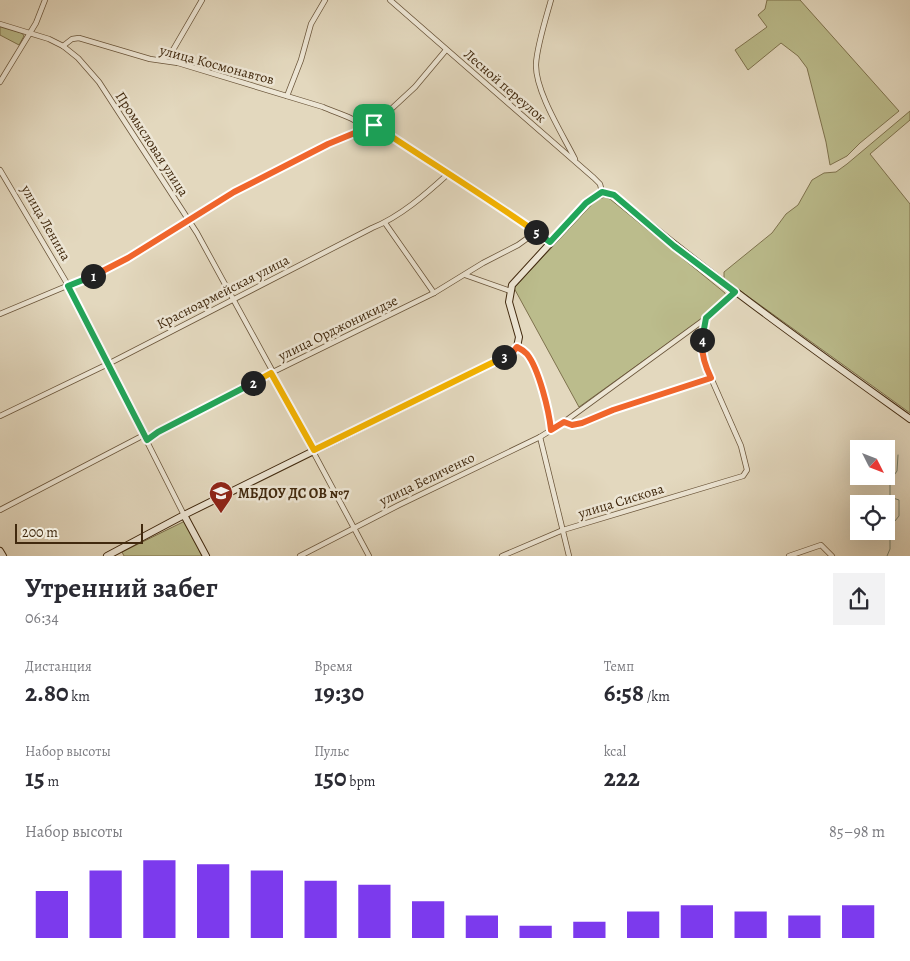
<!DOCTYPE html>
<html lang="ru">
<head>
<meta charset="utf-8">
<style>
	:root { --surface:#fff; --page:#f2f2f3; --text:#2b2b33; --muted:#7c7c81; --accent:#7c3aed }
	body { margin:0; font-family:Alegreya,serif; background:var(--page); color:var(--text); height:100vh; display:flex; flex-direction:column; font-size:19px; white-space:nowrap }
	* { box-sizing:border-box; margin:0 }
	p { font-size:16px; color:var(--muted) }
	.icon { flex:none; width:28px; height:28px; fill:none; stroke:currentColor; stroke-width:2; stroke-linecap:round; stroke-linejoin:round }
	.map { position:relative; height:556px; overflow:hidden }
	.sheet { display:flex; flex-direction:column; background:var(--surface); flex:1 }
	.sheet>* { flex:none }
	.needle { width:32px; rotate:132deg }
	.tools { position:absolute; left:850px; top:440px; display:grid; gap:10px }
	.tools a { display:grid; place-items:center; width:45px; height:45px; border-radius:0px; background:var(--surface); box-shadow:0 5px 20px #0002; font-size:25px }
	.scale { position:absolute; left:15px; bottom:12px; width:128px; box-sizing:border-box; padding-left:5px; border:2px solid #41290e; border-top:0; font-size:14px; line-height:18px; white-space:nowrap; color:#41290e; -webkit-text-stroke:4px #ede6d5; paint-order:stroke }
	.pin { position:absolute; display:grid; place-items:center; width:42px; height:42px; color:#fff; margin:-21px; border-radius:10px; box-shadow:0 2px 8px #0006 }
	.km { position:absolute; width:25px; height:25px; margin:-12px; border-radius:50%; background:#222; color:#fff; font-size:14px; line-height:25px; text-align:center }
	.round { display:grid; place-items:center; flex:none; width:52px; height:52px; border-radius:0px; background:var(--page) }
	.overview { display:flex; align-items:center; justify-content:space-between; height:85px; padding:0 25px }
	h1 { font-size:28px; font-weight:700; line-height:38px }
	.metrics { display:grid; grid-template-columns:repeat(3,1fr); gap:8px; height:85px; padding:5px 25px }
	.metrics div { display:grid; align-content:center }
	.metrics b { font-size:25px; font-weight:700 }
	.metrics small { font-size:14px; font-weight:400 }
	.metrics p { font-size:14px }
	.chart { height:140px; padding:10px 25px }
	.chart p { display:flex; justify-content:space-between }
	.chart svg { width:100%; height:90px; margin-top:5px; stroke:var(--accent); stroke-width:6 }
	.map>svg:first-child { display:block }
</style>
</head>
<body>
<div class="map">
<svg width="910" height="556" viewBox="0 0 910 556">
	<rect width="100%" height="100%" fill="#e3d8be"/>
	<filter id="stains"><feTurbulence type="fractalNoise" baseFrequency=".004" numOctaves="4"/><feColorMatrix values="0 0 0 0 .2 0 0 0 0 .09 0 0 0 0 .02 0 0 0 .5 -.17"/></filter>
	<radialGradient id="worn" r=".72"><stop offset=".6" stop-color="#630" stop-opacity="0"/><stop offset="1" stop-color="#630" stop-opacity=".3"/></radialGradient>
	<!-- green -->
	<g fill="#bbbc8c" stroke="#7e724d">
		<polygon points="767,0 800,0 899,111 860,143 847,156 830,165 826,142 807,68 798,56 781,43 748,70 735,50 767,27 758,15 765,9"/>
		<polygon points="0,26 22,33 24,36 19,45 0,35"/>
		<polygon points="910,111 910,120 870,154 910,204 910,413 724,279 724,272 772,233 786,214 798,205 812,180 824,173 836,172 847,164"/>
		<polygon points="605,197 610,199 725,293 726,296 710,313 579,407 514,288 596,200"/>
		<polygon points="185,521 202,556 124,556 122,552"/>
	</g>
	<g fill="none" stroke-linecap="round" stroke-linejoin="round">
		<!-- stream -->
		<polyline stroke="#74816d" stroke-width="1" points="887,556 890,549 890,527 899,516 899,500 890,497 890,481 897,471 898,455"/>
		<!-- street casing -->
		<g stroke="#6a553a" stroke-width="6">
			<g id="street">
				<polyline points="390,0 594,178 600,184 602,192"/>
				<path d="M551,0C546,18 537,46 536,64C535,91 563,135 575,159"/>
				<polyline points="0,24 49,39 63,46 78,58 99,82 197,233 273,372"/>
				<path d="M63,46L72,39L79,38L150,59L178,63L323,107C336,113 355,117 364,128"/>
				<polyline points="162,60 173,50"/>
				<polyline points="178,63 173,50 202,0"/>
				<polyline points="0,82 36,23 45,0"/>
				<polyline points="287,96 301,60 311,24 325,0"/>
				<polyline points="374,125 448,174 482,194 550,243"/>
				<polyline points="0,170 68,285 184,515"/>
				<polyline points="385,223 434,293"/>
				<polyline points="465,275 510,291"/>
				<polyline points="0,314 105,270 234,192 328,144 374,125 415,87 446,50"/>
				<path d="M517,347C521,349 524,351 527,354C539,369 549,411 551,430"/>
				<polyline points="271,373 369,556"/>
				<path d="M0,416L108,364L372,228C400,217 426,194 448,174"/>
				<polyline points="564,422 572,425 582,423 613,410 711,378"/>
				<polyline points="540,437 569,556"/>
				<polyline points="147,440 158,432 273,372 434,293 483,263 518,245 536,232"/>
				<polyline points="0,510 144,435"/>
				<polyline points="300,556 399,505 540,437 564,422 716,311 735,292"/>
				<path d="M502,556L563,530L743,476L747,470L741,446L704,362C701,346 702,333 706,318"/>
				<polyline points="789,556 821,545 832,556"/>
			</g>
		</g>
		<!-- secondary casing -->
		<g stroke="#41290e" stroke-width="8">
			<g id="secondary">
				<polyline points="184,515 206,556"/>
				<polyline points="0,551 3,556"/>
				<path d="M107,556L184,515L512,353L517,347L519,337L509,302L512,285L587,203L602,192L614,195C709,275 810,347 910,419"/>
			</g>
		</g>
		<!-- street -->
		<use href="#street" stroke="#ede6d5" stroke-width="4.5"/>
		<!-- secondary -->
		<use href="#secondary" stroke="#ede6d5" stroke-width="6"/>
	</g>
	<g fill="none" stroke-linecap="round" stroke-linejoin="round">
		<!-- split-1 casing -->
		<g stroke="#fff" stroke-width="10">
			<polyline id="split-1" points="93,276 128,258 234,192 328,144 374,125"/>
		</g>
		<!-- split-2 casing -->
		<g stroke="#fff" stroke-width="10">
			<polyline id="split-2" points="93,276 68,286 147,440 158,432 253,383"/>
		</g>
		<!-- split-3 casing -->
		<g stroke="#fff" stroke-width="10">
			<polyline id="split-3" points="253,383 271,373 314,450 504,357"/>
		</g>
		<!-- split-4 casing -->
		<g stroke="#fff" stroke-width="10">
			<path id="split-4" d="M504,357L512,353L517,347C521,349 524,351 527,354C539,369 549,411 551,430L564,422L572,425L582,423L613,410L711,378C705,366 701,354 702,340"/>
		</g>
		<!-- split-5 casing -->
		<g stroke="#fff" stroke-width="10">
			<polyline id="split-5" points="536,232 550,242 586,203 602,192 614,195 674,246 735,292 706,318 702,340"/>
		</g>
		<!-- split-6 casing -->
		<g stroke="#fff" stroke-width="10">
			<path id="split-6" d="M374,125C428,161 483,195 536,232"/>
		</g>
		<!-- split-1 -->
		<use href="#split-1" stroke="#f0652b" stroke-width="6"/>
		<!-- split-2 -->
		<use href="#split-2" stroke="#22a559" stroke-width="6"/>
		<!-- split-3 -->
		<use href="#split-3" stroke="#f5b400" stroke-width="6"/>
		<!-- split-4 -->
		<use href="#split-4" stroke="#f0652b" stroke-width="6"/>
		<!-- split-5 -->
		<use href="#split-5" stroke="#22a559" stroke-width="6"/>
		<!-- split-6 -->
		<use href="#split-6" stroke="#f5b400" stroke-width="6"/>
	</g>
	<!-- icons -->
	<defs>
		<g id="school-pin" transform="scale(1.25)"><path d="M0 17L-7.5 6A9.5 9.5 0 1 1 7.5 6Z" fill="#8f2418" stroke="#ede6d5"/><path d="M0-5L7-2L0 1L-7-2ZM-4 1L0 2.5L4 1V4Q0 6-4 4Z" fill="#fff"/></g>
	</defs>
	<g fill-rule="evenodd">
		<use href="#school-pin" x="221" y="493"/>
	</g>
	<g text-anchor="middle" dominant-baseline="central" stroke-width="5" stroke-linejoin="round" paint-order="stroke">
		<!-- street labels -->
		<g font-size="14" fill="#41290e" stroke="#ede6d5">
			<text transform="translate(217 65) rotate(15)">улица Космонавтов</text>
			<text transform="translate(505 86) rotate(41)">Лесной переулок</text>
			<text transform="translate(152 144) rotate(57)">Промысловая улица</text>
			<text transform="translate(46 223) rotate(60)">улица Ленина</text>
			<text transform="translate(223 292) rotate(-27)">Красноармейская улица</text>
			<text transform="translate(338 328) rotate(-26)">улица Орджоникидзе</text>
			<text transform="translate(427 479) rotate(-26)">улица Беличенко</text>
			<text transform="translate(621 501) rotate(-17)">улица Сискова</text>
		</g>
		<!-- poi labels -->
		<g font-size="14" font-weight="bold" fill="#41290e" stroke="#ede6d5" text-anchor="start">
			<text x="238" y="493">МБДОУ ДС ОВ №7</text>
		</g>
	</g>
	<rect width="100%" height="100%" filter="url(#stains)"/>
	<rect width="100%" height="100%" fill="url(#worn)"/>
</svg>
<div class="tools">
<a><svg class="needle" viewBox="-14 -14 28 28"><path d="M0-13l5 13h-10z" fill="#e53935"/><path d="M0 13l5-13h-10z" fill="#7c7c81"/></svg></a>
<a><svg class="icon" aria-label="locate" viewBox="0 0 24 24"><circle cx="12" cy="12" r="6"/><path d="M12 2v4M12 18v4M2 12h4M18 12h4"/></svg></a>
</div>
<div class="scale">200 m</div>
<div class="pin" style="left:374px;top:125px;background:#1e9e55"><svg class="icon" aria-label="arrive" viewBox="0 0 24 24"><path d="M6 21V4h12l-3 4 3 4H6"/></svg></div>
<b class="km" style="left:93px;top:276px">1</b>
<b class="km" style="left:253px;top:383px">2</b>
<b class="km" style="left:504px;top:357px">3</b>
<b class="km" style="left:702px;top:340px">4</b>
<b class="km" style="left:536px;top:232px">5</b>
</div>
<section class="sheet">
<div class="overview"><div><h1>Утренний забег</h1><p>06:34</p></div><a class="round"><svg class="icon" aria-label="share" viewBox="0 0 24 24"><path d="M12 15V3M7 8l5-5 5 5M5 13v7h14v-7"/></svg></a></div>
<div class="metrics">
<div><p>Дистанция</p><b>2.80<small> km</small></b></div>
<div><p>Время</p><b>19:30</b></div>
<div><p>Темп</p><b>6:58<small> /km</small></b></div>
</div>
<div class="metrics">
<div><p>Набор высоты</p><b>15<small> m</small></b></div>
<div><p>Пульс</p><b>150<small> bpm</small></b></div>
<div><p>kcal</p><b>222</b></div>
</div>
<div class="chart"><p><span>Набор высоты</span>85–98 m</p>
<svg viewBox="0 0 160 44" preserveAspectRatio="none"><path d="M5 44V21M15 44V11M25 44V6M35 44V8M45 44V11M55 44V16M65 44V18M75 44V26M85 44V33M95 44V38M105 44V36M115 44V31M125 44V28M135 44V31M145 44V33M155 44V28"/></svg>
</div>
</section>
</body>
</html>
